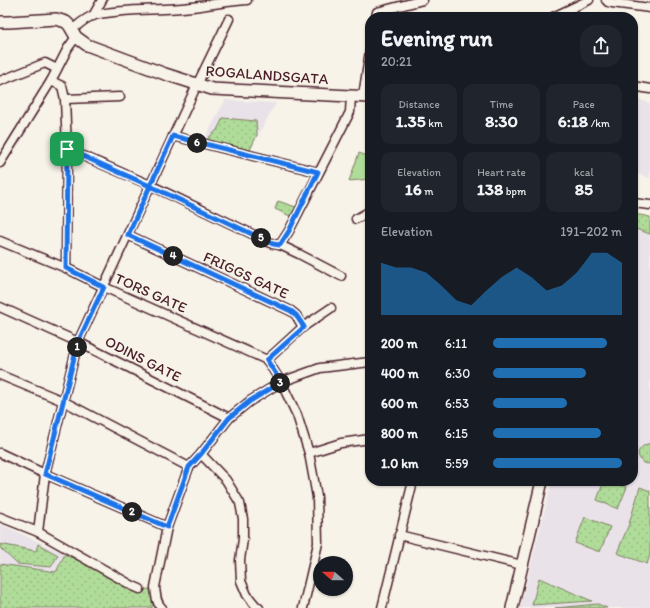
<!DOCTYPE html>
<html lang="en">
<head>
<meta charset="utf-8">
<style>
	:root { --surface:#171b24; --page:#20242c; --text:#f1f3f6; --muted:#9ea1a6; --accent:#1f6fb2 }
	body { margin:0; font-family:Itim,sans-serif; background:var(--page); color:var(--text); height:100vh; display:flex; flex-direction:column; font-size:15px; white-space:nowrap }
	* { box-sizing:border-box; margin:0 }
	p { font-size:13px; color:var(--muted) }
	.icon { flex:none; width:22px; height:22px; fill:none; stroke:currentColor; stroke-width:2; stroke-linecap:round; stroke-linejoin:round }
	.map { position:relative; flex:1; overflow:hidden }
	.sheet { position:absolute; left:365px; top:12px; width:273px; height:474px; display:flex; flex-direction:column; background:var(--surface); border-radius:16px; box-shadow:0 1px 3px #0004 }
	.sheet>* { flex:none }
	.needle { width:26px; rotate:290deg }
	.tools { position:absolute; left:313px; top:556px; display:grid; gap:8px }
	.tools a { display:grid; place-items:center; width:40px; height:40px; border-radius:50%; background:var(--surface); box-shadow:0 1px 3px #0004; font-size:20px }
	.pin { position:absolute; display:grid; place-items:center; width:34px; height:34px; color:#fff; margin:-17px; border-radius:8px; box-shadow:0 2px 6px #0006 }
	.km { position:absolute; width:20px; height:20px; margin:-10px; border-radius:50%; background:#222; color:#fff; font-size:11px; line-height:20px; text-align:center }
	.round { display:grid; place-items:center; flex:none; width:42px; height:42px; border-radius:16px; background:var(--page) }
	.headline { display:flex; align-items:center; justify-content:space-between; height:68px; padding:0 16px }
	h1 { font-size:22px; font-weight:700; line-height:30px }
	.stats { display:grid; grid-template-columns:repeat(3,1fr); gap:6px; height:68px; padding:4px 16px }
	.stats div { display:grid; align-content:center; border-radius:10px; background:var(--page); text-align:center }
	.stats b { font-size:17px; font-weight:700 }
	.stats small { font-size:11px; font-weight:400 }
	.stats p { font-size:11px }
	.chart { height:112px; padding:8px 16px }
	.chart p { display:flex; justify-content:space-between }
	.chart svg { width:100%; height:72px; margin-top:4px; fill:var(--accent); opacity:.7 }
	ul { padding:0 16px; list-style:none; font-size:13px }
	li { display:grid; grid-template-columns:64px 48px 1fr; align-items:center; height:30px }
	li i { height:10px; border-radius:5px; background:var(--accent) }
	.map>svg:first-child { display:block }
</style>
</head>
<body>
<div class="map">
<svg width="650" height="608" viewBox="0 0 650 608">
	<defs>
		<pattern id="park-dots" width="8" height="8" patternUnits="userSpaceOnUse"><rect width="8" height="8" fill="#b0dc99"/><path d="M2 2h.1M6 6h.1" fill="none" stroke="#99bc84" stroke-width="1.8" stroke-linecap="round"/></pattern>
	</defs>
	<rect width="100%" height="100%" fill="#f7f3e8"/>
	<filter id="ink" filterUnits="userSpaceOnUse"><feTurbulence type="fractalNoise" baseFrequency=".025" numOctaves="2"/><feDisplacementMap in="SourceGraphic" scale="8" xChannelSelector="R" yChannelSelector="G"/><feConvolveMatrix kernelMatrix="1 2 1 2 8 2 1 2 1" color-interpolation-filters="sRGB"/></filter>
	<g filter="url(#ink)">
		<!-- built -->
		<g fill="#eae2e9">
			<polygon points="633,97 650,103 650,178 638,174 636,167 633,165"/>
			<polygon points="225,100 276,103 250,150 204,140"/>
			<polygon points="633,220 650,226 650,608 520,608 552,481 633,481"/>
			<polygon points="0,524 65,554 56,572 0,564"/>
		</g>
		<!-- grass -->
		<polygon fill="#b0dc99" stroke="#7d7e62" points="359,153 370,157 370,179 349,181"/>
		<!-- park -->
		<g fill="url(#park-dots)" stroke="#7d7e62">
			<polygon points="223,118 256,121 257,135 250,150 206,140 217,130"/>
			<polygon points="278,201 296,207 290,216 275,209"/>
			<polygon points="633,215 640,215 650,217 650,234 633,228"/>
			<path d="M647,444H650V464L643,463C642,461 640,460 639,457C636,451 642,446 647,444Z"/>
			<polygon points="604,481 609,481 627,487 618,509 597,500"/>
			<polygon points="640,487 650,491 650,555 647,564 617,553 629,524"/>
			<polygon points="585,517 610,527 600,552 575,543"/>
			<polygon points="0,544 36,551 38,544 58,555 51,567 17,564 0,548"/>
			<polygon points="65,554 77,560 85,561 125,585 126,588 134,592 138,590 151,589 153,592 152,608 0,608 0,564 56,572"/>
			<polygon points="539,578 592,601 532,605"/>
			<polygon points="598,604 607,608 555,608"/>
		</g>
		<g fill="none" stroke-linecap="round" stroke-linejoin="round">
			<!-- street casing -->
			<g stroke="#4a1f2b" stroke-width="11">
				<g id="street">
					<polyline points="606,0 608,2 612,3 650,8"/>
					<polyline points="93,16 102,0"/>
					<polyline points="376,17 377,12 423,0"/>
					<polyline points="553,17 589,0"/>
					<path d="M72,30C78,25 86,17 95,15C126,8 160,11 192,7C211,5 229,1 247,0"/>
					<polyline points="0,81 45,63 57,69"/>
					<polyline points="51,81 62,86 65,99 67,149 66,268"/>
					<polyline points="633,86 650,89"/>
					<polyline points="363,96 370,51"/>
					<polyline points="65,99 120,97"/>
					<polyline points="173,136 318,172"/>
					<polyline points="67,149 150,185 273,244 280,245 299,254 341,276"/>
					<polyline points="0,163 51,81 68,48 76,37"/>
					<polyline points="633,203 650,205"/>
					<polyline points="356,219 370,211"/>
					<polyline points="128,235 291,311 296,315 303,327 267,360"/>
					<polyline points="0,241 66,268 104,287 267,360 281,382 297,415 309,453 317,497 318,543 314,561 303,608"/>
					<polyline points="280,245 289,231 350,112 351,96"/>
					<polyline points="0,307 78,342 229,418"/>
					<polyline points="303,327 331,308"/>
					<polyline points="0,375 63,401 189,467"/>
					<polyline points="0,453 45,474 167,527"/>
					<polyline points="309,453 341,443 370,439"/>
					<polyline points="201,454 226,480 240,503 243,519 243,539 240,560 241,581 247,595 256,606 259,608"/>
					<polyline points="0,517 38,532 133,586 140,589"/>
					<polyline points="38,532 45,474 78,342 194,91 229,19"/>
					<polyline points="399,535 522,565"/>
					<path d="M162,608C156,603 156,595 155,587L167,527L189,467L201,454L229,418L250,401L281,382L320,368L370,362"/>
					<polyline points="382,608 413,481"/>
				</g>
			</g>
			<!-- secondary casing -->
			<g stroke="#4a1f2b" stroke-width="14">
				<g id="secondary">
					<polyline points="0,22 9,22 56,19 66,22 69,25 76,37 87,45 165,74 212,89 370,97"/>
					<polyline points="512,608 542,481"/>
				</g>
			</g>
			<!-- street -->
			<use href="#street" stroke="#f7f3e8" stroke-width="8"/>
			<!-- secondary -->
			<use href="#secondary" stroke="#f7f3e8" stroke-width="11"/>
		</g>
	</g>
	<g fill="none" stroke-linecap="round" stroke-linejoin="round" filter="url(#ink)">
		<!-- route casing -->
		<g stroke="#fff" stroke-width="8">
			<polyline id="route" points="67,149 66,268 104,287 78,342 45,474 167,527 189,467 201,454 229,418 250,401 281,382 267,360 304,327 296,315 291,311 128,235 150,186 273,244 280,245 289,231 318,172 173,136 150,186 67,149"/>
		</g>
		<!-- route -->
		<use href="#route" stroke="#1a73e8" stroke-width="5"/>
	</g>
	<g text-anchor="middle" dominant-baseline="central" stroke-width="3" stroke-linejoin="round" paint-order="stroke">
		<!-- street labels -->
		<g font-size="15" fill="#4a1f2b" stroke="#f7f3e8">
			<text transform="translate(267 75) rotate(4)">ROGALANDSGATA</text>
			<text transform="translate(246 275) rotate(25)">FRIGGS GATE</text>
			<text transform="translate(151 293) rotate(24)">TORS GATE</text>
			<text transform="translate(143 359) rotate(27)">ODINS GATE</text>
		</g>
	</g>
</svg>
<div class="tools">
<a><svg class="needle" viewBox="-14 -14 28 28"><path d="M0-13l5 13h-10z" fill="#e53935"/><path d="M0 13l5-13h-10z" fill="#9ea1a6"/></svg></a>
</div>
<div class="pin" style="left:67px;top:149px;background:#1e9e55"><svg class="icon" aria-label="arrive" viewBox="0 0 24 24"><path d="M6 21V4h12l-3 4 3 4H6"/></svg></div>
<b class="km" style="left:77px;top:347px">1</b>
<b class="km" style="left:132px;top:512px">2</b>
<b class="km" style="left:280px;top:383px">3</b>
<b class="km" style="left:173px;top:256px">4</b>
<b class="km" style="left:261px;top:238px">5</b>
<b class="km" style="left:197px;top:143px">6</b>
<section class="sheet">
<div class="headline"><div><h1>Evening run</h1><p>20:21</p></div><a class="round"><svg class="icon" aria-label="share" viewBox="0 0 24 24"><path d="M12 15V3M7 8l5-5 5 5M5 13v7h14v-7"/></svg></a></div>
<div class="stats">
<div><p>Distance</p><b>1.35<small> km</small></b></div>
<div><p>Time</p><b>8:30</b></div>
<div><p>Pace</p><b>6:18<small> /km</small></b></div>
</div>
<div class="stats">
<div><p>Elevation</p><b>16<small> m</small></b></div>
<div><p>Heart rate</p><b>138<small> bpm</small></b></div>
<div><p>kcal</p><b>85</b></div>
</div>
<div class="chart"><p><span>Elevation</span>191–202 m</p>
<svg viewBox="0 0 160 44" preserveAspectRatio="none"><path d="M0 44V12L10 15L20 15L30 18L40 26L50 35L60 38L70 29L80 21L90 15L100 21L110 29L120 26L130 18L140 6L150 6L160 12V44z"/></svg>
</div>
<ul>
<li><b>200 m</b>6:11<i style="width:88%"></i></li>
<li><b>400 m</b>6:30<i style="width:72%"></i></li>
<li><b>600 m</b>6:53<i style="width:57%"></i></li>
<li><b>800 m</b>6:15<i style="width:84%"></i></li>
<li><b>1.0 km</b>5:59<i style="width:100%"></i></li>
</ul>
</section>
</div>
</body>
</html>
